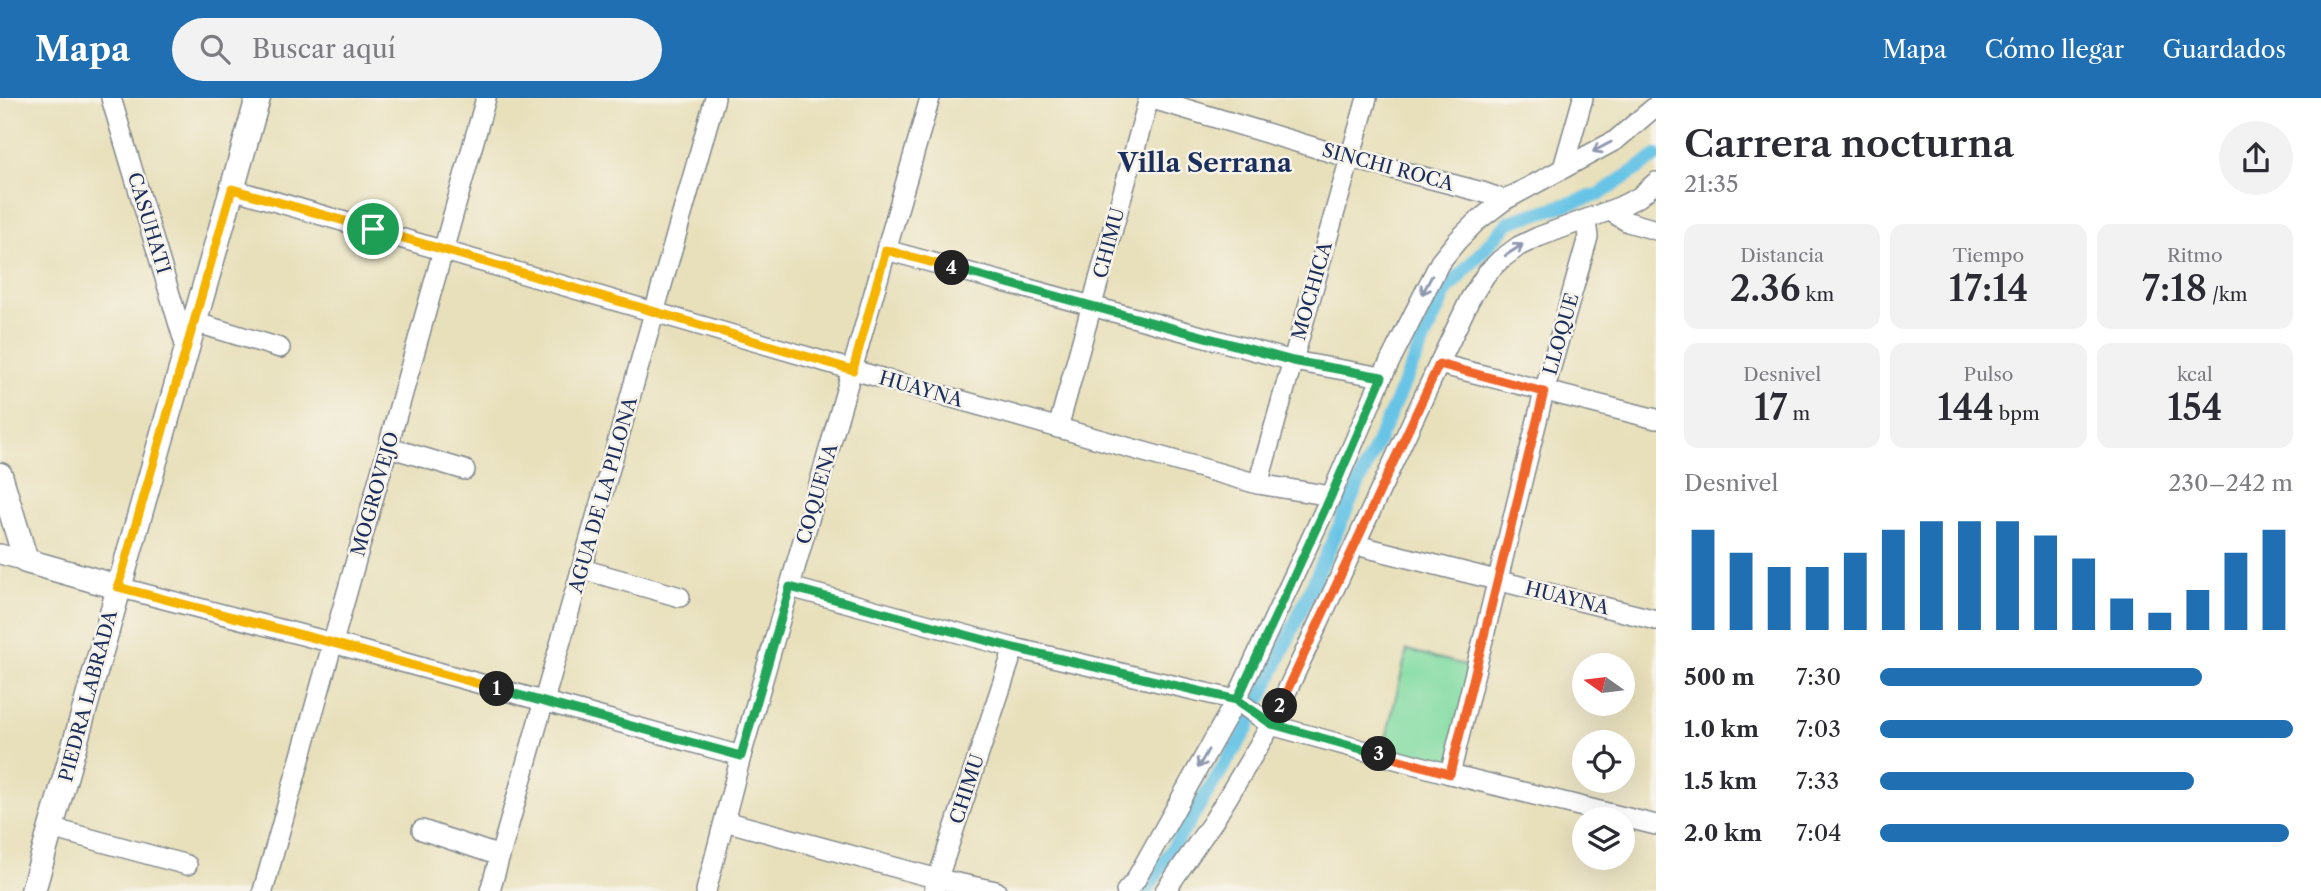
<!DOCTYPE html>
<html lang="es">
<head>
<meta charset="utf-8">
<style>
	:root { --surface:#fff; --page:#f2f2f3; --text:#2b2b33; --muted:#7c7c81; --accent:#1f6fb2 }
	body { margin:0; font-family:"Libre Caslon Text",serif; background:var(--page); color:var(--text); height:100vh; display:flex; flex-direction:column; font-size:26px; white-space:nowrap }
	* { box-sizing:border-box; margin:0 }
	p { font-size:23px; color:var(--muted) }
	.icon { flex:none; width:38px; height:38px; fill:none; stroke:currentColor; stroke-width:2; stroke-linecap:round; stroke-linejoin:round }
	.map { position:relative; flex:1; overflow:hidden }
	.side { display:flex; flex-direction:column; background:var(--surface); width:665px }
	.side>* { flex:none }
	.needle { width:46px; rotate:284deg }
	.controls { position:absolute; left:1572px; top:555px; display:grid; gap:14px }
	.controls a { display:grid; place-items:center; width:63px; height:63px; border-radius:50%; background:var(--surface); box-shadow:0 7px 28px #0002; font-size:35px }
	.pin { position:absolute; display:grid; place-items:center; width:60px; height:60px; color:#fff; margin:-30px; border:4px solid #fff; border-radius:50%; box-shadow:0 2px 7px #0007 }
	.km { position:absolute; width:35px; height:35px; margin:-18px; border-radius:50%; background:#222; color:#fff; font-size:19px; line-height:35px; text-align:center }
	.round { display:grid; place-items:center; flex:none; width:74px; height:74px; border-radius:37px; background:var(--page) }
	.overview { display:flex; align-items:center; justify-content:space-between; height:119px; padding:0 28px }
	h1 { font-size:38px; font-weight:600; line-height:52px }
	.metrics { display:grid; grid-template-columns:repeat(3,1fr); gap:10px; height:119px; padding:7px 28px }
	.metrics div { display:grid; align-content:center; border-radius:14px; background:var(--page); text-align:center }
	.metrics b { font-size:35px; font-weight:600 }
	.metrics small { font-size:19px; font-weight:400 }
	.metrics p { font-size:19px }
	.chart { height:196px; padding:14px 28px }
	.chart p { display:flex; justify-content:space-between }
	.chart svg { width:100%; height:126px; margin-top:7px; stroke:var(--accent); stroke-width:6 }
	ul { padding:0 28px; list-style:none; font-size:23px }
	li { display:grid; grid-template-columns:112px 84px 1fr; align-items:center; height:52px }
	li i { height:18px; border-radius:9px; background:var(--accent) }
	header { display:flex; align-items:center; gap:42px; box-sizing:border-box; height:98px; padding:0 35px; background:var(--accent); color:#fff }
	header strong { font-size:33px }
	nav { display:flex; gap:38px; margin-inline-start:auto; font-size:24px }
	.search { width:490px; height:63px; background:var(--page); display:flex; align-items:center; gap:18px; box-sizing:border-box; padding:0 24px; border-radius:38px; color:var(--muted); font-size:26px }
	main { display:flex; flex:1; min-height:0 }
	.map>svg:first-child { display:block }
</style>
</head>
<body>
<header>
<strong>Mapa</strong>
<div class="search"><svg class="icon" aria-label="search" viewBox="0 0 24 24"><circle cx="10" cy="10" r="6"/><path d="M15 15l6 6"/></svg>Buscar aquí</div>
<nav><a>Mapa</a><a>Cómo llegar</a><a>Guardados</a></nav>
</header>
<main>
<div class="map">
<svg width="1656" height="793" viewBox="0 0 1656 793">
	<rect width="100%" height="100%" fill="#f7f3e8"/>
	<filter id="ink" filterUnits="userSpaceOnUse"><feTurbulence type="fractalNoise" baseFrequency=".0143" numOctaves="2"/><feDisplacementMap in="SourceGraphic" scale="14" xChannelSelector="R" yChannelSelector="G"/><feConvolveMatrix kernelMatrix="1 2 1 2 8 2 1 2 1" color-interpolation-filters="sRGB"/></filter>
	<filter id="wash" filterUnits="userSpaceOnUse"><feTurbulence type="fractalNoise" baseFrequency=".00686" numOctaves="4" result="noise"/><feDisplacementMap in="SourceGraphic" scale="28" xChannelSelector="R" yChannelSelector="G"/><feGaussianBlur stdDeviation="1.57" result="paint"/><feColorMatrix in="noise" values="0 0 0 0 0 0 0 0 0 0 0 0 0 0 0 0 0 1.4 0 .05"/><feComposite in="paint" operator="in"/></filter>
	<g filter="url(#wash)">
		<rect width="100%" height="100%" fill="#e8e0bb"/>
		<!-- green -->
		<polygon fill="#82dca3" stroke="#4e8680" stroke-width="2" points="1407,552 1476,570 1451,671 1383,653"/>
		<g fill="none" stroke-linecap="round" stroke-linejoin="round">
			<!-- canal -->
			<polyline stroke="#68c4e6" stroke-width="14" points="1146,793 1247,631 1446,193 1509,124 1600,96 1656,58"/>
		</g>
	</g>
	<g filter="url(#ink)">
		<g fill="none" stroke-linecap="round" stroke-linejoin="round">
			<!-- minor casing -->
			<g stroke="#82888c" stroke-width="22">
				<g id="minor">
					<polyline points="111,0 186,250"/>
					<polyline points="1149,0 1350,60 1482,94 1505,102"/>
					<polyline points="1563,70 1583,0"/>
					<polyline points="232,91 853,272 1258,386 1331,398"/>
					<polyline points="1610,113 1628,124 1656,132"/>
					<polyline points="886,152 1293,263 1382,279"/>
					<polyline points="194,224 280,250"/>
					<polyline points="1439,266 1656,321"/>
					<polyline points="1058,330 1149,0"/>
					<polyline points="388,349 465,372"/>
					<polyline points="1258,386 1367,0"/>
					<polyline points="1356,447 1656,522"/>
					<polyline points="0,456 26,463"/>
					<polyline points="582,471 680,499"/>
					<polyline points="118,489 333,545 741,658"/>
					<polyline points="790,489 1014,550 1236,602 1271,627 1450,676 1656,727"/>
					<polyline points="1450,676 1544,294 1588,139 1586,123"/>
					<polyline points="725,723 938,781 996,793"/>
					<polyline points="51,730 187,767"/>
					<polyline points="422,732 500,758"/>
					<polyline points="934,792 1014,550"/>
					<polyline points="263,793 486,0"/>
					<polyline points="490,793 715,0"/>
					<polyline points="706,793 741,658 930,0"/>
					<polyline points="1126,793 1135,783 1236,602 1331,398 1382,279 1440,164 1457,143 1476,124 1505,102 1616,42 1656,8"/>
					<polyline points="1165,793 1214,722 1271,627 1439,266 1470,201 1486,176 1500,162 1519,148 1538,139 1619,109 1639,99 1656,84"/>
				</g>
			</g>
			<!-- major casing -->
			<g stroke="#82888c" stroke-width="27">
				<g id="major">
					<polyline points="0,377 26,463 118,489"/>
					<polyline points="33,793 258,0"/>
				</g>
			</g>
			<!-- minor -->
			<use href="#minor" stroke="#fff" stroke-width="19"/>
			<!-- major -->
			<use href="#major" stroke="#fff" stroke-width="24"/>
		</g>
		<!-- one-way arrows -->
		<defs><path id="oneway-shaft" d="M-6 0H5M1.5-3L5.5 0L1.5 3" fill="none" stroke-width="1.6" stroke-linecap="round" stroke-linejoin="round" transform="scale(1.75)"/></defs>
		<g stroke="#8d97ae">
			<use href="#oneway-shaft" transform="translate(1602 49) rotate(152)"/>
			<use href="#oneway-shaft" transform="translate(1514 152) rotate(-33)"/>
			<use href="#oneway-shaft" transform="translate(1427 187) rotate(118)"/>
			<use href="#oneway-shaft" transform="translate(1203 661) rotate(119)"/>
		</g>
	</g>
	<g fill="none" stroke-linecap="round" stroke-linejoin="round" filter="url(#ink)">
		<!-- split-1 casing -->
		<g stroke="#fff" stroke-width="14">
			<polyline id="split-1" points="373,131 232,91 118,489 333,545 497,591"/>
		</g>
		<!-- split-2 casing -->
		<g stroke="#fff" stroke-width="14">
			<polyline id="split-2" points="497,591 741,658 790,489 1014,550 1237,602 1272,626 1280,608"/>
		</g>
		<!-- split-3 casing -->
		<g stroke="#fff" stroke-width="14">
			<polyline id="split-3" points="1280,608 1439,266 1544,294 1450,676 1379,656"/>
		</g>
		<!-- split-4 casing -->
		<g stroke="#fff" stroke-width="14">
			<polyline id="split-4" points="952,170 1293,263 1382,279 1331,398 1237,602 1272,626 1379,656"/>
		</g>
		<!-- split-5 casing -->
		<g stroke="#fff" stroke-width="14">
			<polyline id="split-5" points="373,131 853,272 886,152 952,170"/>
		</g>
		<!-- split-1 -->
		<use href="#split-1" stroke="#f5b400" stroke-width="9"/>
		<!-- split-2 -->
		<use href="#split-2" stroke="#22a559" stroke-width="9"/>
		<!-- split-3 -->
		<use href="#split-3" stroke="#f0652b" stroke-width="9"/>
		<!-- split-4 -->
		<use href="#split-4" stroke="#22a559" stroke-width="9"/>
		<!-- split-5 -->
		<use href="#split-5" stroke="#f5b400" stroke-width="9"/>
	</g>
	<g text-anchor="middle" dominant-baseline="central" stroke-width="5" stroke-linejoin="round" paint-order="stroke">
		<!-- street labels -->
		<g font-size="19" fill="#1b2f5e" stroke="#f7f3e8">
			<text transform="translate(1388 69) rotate(15)">SINCHI ROCA</text>
			<text transform="translate(149 125) rotate(73)">CASUHATI</text>
			<text transform="translate(1109 145) rotate(-75)">CHIMU</text>
			<text transform="translate(1312 193) rotate(-74)">MOCHICA</text>
			<text transform="translate(1561 236) rotate(-74)">LLOQUE</text>
			<text transform="translate(921 291) rotate(16)">HUAYNA</text>
			<text transform="translate(375 396) rotate(-74)">MOGROVEJO</text>
			<text transform="translate(817 396) rotate(-74)">COQUENA</text>
			<text transform="translate(603 397) rotate(-74)">AGUA DE LA PILONA</text>
			<text transform="translate(1567 500) rotate(14)">HUAYNA</text>
			<text transform="translate(88 598) rotate(-75)">PIEDRA LABRADA</text>
			<text transform="translate(967 691) rotate(-72)">CHIMU</text>
		</g>
		<!-- district labels -->
		<g font-size="26" font-weight="bold" fill="#1b2f5e" stroke="#f7f3e8">
			<text x="1205" y="65">Villa Serrana</text>
		</g>
	</g>
</svg>
<div class="controls">
<a><svg class="needle" viewBox="-14 -14 28 28"><path d="M0-13l5 13h-10z" fill="#e53935"/><path d="M0 13l5-13h-10z" fill="#7c7c81"/></svg></a>
<a><svg class="icon" aria-label="locate" viewBox="0 0 24 24"><circle cx="12" cy="12" r="6"/><path d="M12 2v4M12 18v4M2 12h4M18 12h4"/></svg></a>
<a><svg class="icon" aria-label="layers" viewBox="0 0 24 24"><path d="M12 4l9 5-9 5-9-5zM3 14l9 5 9-5"/></svg></a>
</div>
<div class="pin" style="left:373px;top:131px;background:#1e9e55"><svg class="icon" aria-label="arrive" viewBox="0 0 24 24"><path d="M6 21V4h12l-3 4 3 4H6"/></svg></div>
<b class="km" style="left:497px;top:591px">1</b>
<b class="km" style="left:1280px;top:608px">2</b>
<b class="km" style="left:1379px;top:656px">3</b>
<b class="km" style="left:952px;top:170px">4</b>
</div>
<section class="side">
<div class="overview"><div><h1>Carrera nocturna</h1><p>21:35</p></div><a class="round"><svg class="icon" aria-label="share" viewBox="0 0 24 24"><path d="M12 15V3M7 8l5-5 5 5M5 13v7h14v-7"/></svg></a></div>
<div class="metrics">
<div><p>Distancia</p><b>2.36<small> km</small></b></div>
<div><p>Tiempo</p><b>17:14</b></div>
<div><p>Ritmo</p><b>7:18<small> /km</small></b></div>
</div>
<div class="metrics">
<div><p>Desnivel</p><b>17<small> m</small></b></div>
<div><p>Pulso</p><b>144<small> bpm</small></b></div>
<div><p>kcal</p><b>154</b></div>
</div>
<div class="chart"><p><span>Desnivel</span>230–242 m</p>
<svg viewBox="0 0 160 44" preserveAspectRatio="none"><path d="M5 44V9M15 44V17M25 44V22M35 44V22M45 44V17M55 44V9M65 44V6M75 44V6M85 44V6M95 44V11M105 44V19M115 44V33M125 44V38M135 44V30M145 44V17M155 44V9"/></svg>
</div>
<ul>
<li><b>500 m</b>7:30<i style="width:78%"></i></li>
<li><b>1.0 km</b>7:03<i style="width:100%"></i></li>
<li><b>1.5 km</b>7:33<i style="width:76%"></i></li>
<li><b>2.0 km</b>7:04<i style="width:99%"></i></li>
</ul>
</section>
</main>
</body>
</html>
